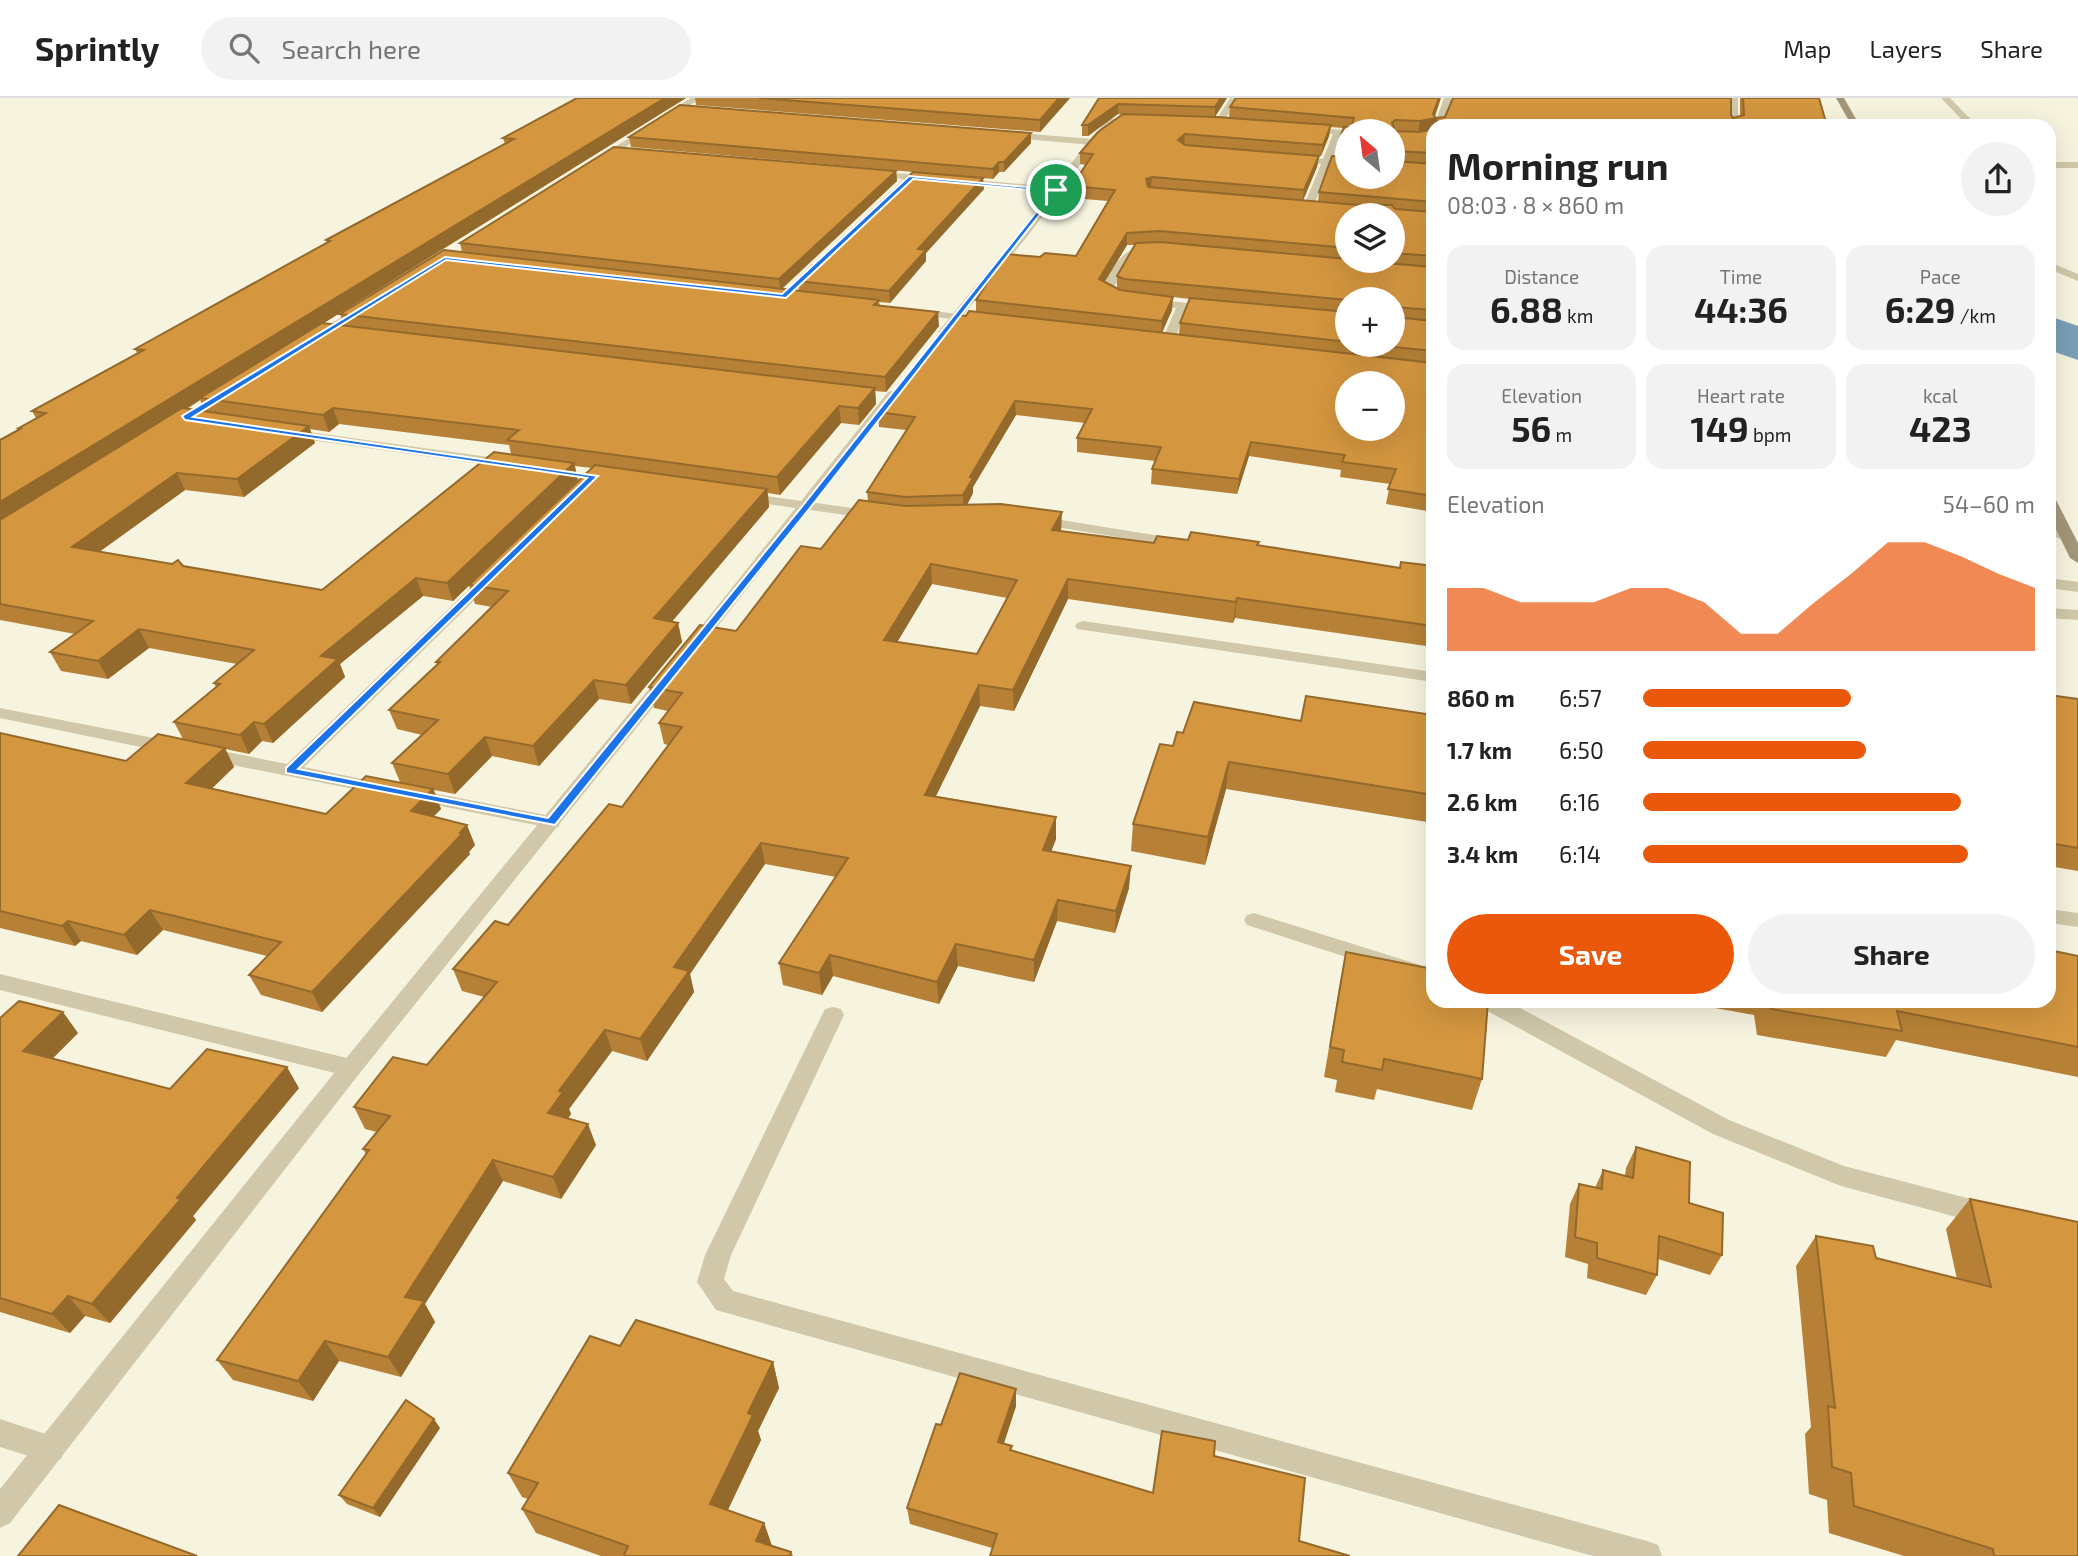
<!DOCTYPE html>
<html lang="en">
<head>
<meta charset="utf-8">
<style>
	:root { --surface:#fff; --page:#f2f2f2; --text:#222; --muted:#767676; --line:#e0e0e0; --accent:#ea580c }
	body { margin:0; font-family:"Exo 2",sans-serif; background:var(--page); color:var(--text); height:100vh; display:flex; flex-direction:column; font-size:26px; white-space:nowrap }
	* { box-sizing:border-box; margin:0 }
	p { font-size:23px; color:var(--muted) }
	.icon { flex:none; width:38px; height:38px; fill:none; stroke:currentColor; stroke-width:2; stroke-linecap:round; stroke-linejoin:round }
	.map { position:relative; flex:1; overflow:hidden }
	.panel { position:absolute; left:1426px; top:21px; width:630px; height:889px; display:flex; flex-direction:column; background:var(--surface); border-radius:21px; box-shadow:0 7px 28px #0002 }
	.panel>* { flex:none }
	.needle { width:46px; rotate:331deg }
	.tools { position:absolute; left:1335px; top:21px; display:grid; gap:14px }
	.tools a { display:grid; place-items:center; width:70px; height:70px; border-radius:50%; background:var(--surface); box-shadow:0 7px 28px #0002; font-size:35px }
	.pin { position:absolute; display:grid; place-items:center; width:60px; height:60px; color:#fff; margin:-30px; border:4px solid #fff; border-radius:50%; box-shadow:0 2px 7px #0007 }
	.round { display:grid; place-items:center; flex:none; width:74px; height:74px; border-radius:37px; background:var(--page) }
	.summary { display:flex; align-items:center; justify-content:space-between; height:119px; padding:0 21px }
	h1 { font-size:38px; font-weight:700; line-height:52px }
	.figures { display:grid; grid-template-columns:repeat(3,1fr); gap:10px; height:119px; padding:7px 21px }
	.figures div { display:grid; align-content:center; border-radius:18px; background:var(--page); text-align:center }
	.figures b { font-size:35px; font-weight:700 }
	.figures small { font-size:19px; font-weight:400 }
	.figures p { font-size:19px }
	.chart { height:196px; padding:14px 21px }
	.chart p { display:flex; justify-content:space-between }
	.chart svg { width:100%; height:126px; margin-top:7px; fill:var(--accent); opacity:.7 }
	.cta { display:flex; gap:14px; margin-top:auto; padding:14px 21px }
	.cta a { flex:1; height:80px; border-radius:42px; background:var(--accent); color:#fff; font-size:28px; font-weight:700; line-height:80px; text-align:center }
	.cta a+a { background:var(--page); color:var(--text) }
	ul { padding:0 21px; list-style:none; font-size:23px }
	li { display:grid; grid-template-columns:112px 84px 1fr; align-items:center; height:52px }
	li i { height:18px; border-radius:9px; background:var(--accent) }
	header { display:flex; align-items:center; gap:42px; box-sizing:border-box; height:98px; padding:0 35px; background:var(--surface); border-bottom:2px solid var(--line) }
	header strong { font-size:33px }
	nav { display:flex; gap:38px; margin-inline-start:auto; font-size:24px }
	.search { width:490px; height:63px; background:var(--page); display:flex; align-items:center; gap:18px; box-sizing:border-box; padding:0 24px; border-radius:38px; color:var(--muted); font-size:26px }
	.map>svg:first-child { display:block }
</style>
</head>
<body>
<header>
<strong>Sprintly</strong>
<div class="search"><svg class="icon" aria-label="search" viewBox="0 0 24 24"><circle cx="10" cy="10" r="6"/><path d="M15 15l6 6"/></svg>Search here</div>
<nav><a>Map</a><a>Layers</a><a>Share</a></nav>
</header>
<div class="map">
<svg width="2078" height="1458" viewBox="0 0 2078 1458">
	<rect width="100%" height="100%" fill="#f6f3df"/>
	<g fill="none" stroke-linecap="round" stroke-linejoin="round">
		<!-- river -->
		<polygon fill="#7a9fb7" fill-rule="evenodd" points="2049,218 2078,228 2078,262 2049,252"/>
		<!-- service -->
		<g fill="#d0c8a8" fill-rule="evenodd">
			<polygon points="1941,0 1950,0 1977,28 1968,28"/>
			<rect x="2049" y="64" width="29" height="6"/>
			<polygon points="2049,164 2078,176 2078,183 2049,171"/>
			<polygon points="2049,429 2072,435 2074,438 2067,442 2049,438"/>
			<polygon points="2049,480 2078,484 2078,494 2049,490"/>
			<polygon points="2049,510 2078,512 2078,522 2049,520"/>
			<polygon points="1083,523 1433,574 1433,584 1077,531 1075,528 1077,525"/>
			<polygon points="2049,811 2078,815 2078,829 2049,825"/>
			<polygon points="1254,815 1433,871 1433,887 1247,827 1244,822 1247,817"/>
			<polygon points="1477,903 1507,903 1729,1022 1844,1068 1986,1105 1995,1108 1999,1116 1995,1124 1986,1127 1841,1088 1713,1036 1480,909"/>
		</g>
		<!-- minor -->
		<g fill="#d0c8a8" fill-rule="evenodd">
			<polygon points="691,0 701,0 601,65 593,63"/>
			<polygon points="1444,0 1452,0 1442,28 1434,28"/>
			<rect x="1730" y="0" width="8" height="28"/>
			<polygon points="1303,28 1351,33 1348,33 1348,38 1341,37 1332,62 1348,63 1348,69 1330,67 1313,110 1308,113 1303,110 1321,66 1288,61 1293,58 1323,61 1333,36 1300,33"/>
			<polygon points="1006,34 1092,41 1096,44 1092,47 1003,39"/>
			<polygon points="873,73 1056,89 1061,92 1056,95 870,78 870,74"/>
			<path d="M1145,148L1162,151L1133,158L1125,167L1113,192L1123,197L1187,205L1189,207L1173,245L1167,249L1161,245L1176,210L1120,203L1101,193C1113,171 1118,152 1145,148Z"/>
			<polygon points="812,166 821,168 788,201 780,201 780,197"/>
			<polygon points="364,206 368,207 368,211 316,243 306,240"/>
			<polygon points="915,211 976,218 982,221 976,224 911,216 909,214"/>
			<polygon points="287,331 510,362 517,366 510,370 282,338 282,332"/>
			<polygon points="744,395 874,413 881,417 874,421 739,402 737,399"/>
			<polygon points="1036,418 1179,441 1186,445 1179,449 1031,425 1029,422"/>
			<polygon points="490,474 498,479 495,482 304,669 391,687 393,691 391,695 384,697 207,662 198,656 207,650 287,666 485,476"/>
			<polygon points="0,610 174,644 183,650 174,656 0,620"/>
			<polygon points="413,691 551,718 558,719 561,724 558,729 551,730 406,701 404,697 406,693"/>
			<polygon points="0,876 351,961 359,964 362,970 359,976 351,979 0,892"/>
			<polygon points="833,909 841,911 844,917 731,1157 724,1181 733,1193 1647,1443 1658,1447 1662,1458 1593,1458 716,1212 697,1184 705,1157 822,917 825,911"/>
			<polygon points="0,1321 61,1341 65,1351 61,1361 51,1365 0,1349"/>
		</g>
		<!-- tertiary -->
		<g fill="#d0c8a8" fill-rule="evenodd">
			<polygon points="1230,0 1238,0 1222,27 1197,26 1200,21 1216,22"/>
			<polygon points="1141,19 1138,24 1114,25 1095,46 1030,135 946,238 938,238 938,234 1022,131 1089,42 1109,21"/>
			<polygon points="892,293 896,294 896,300 700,551 688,551 686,548 688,545 888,294"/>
			<polygon points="668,574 674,575 676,579 674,583 359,976 10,1425 0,1430 0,1391 343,964 662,575"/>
		</g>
		<!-- secondary -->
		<g fill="#a49779" fill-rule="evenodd">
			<polygon points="1836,0 1844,0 1860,28 1852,28"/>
			<polygon points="2049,398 2056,402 2078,445 2078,465 2070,460 2049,417"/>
		</g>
	</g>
	<!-- wall -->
	<g fill="#b68136" fill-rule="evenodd">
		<path d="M577,0H686L324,225L344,228L340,216L462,154L460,145L896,73L897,83L782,191L799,192L797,183L913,74L631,49L629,39L1031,35V45L1004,74H999L993,81L953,77L983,80L984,91L926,155V163L890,205L879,204L880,207L939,228L886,294L875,293L876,306L859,327L841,325L780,397L768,395L769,409L672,523L678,525L682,544L631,606L599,601L539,668L492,658L455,696L434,692L441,711L434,718L475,747L469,754L470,756L322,914L261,897L249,877L267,858L163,832L137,857L81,843L75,848L0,830V635L126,663L183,641L174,624L216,589L214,585L237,566L149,550L108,581L61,573L50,554L75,536L0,522V342L20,331L19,330L36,320L32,313L137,255L135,251L327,144L326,142L505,46L503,40ZM200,302L205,313L187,311ZM339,326L509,347L511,356L322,492L99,454L185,392L244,399L315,345L310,331L329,334ZM575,368L592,370L469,487L475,506L492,509L436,564L437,567L389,612L397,631L422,637L392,665L400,684L326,716L212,690L234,669L225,651L249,656L262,643L273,645L345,579L340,566L423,498L453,503L578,382Z"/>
		<polygon points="695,0 1070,0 1040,34 696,7"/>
		<path d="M1099,0H1227L1215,18L1229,19L1230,9L1435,18L1436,20L1731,17L1733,20L1740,18V0H1819L1827,28H1433V414L1386,406L1390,386L1340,379L1341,372L1249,358L1237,396L1151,386L1152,371L1155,363L1077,354V340L1085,325L1016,317L973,389V395L967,406L1061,433L1154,445L1188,442L1259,444L1258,447L1400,470L1433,468V549L1235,520L1233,525L1068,501L1014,613L980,608L936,698L1056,719V741L1051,754L1129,790L1115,835L1057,823L1034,884L958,868L939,906L833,878L822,897L783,887L779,865L836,779L765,766L690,876L694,894L647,963L612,953L569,1011L571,1016L568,1020L596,1047L561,1101L503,1083L425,1206L435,1224L401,1279L339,1263L313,1303L233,1282L217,1262L366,1056L363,1051L377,1034L365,1031L354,1009L427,967L484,899L462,893L453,871L508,827L622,709L668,647L664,646L659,625L668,613L654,610L649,589L736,533L868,403L867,394L906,332L879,329L878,314L966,218L976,214V202L1040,159L1076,158L1108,103L1072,100V88L1086,67L1080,66V55L1122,17L1118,16L1088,38H1082V27ZM1330,29L1344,30L1337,48L1336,59L1319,94L1318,104L1303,103L1317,69L1319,58H1321L1329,38ZM1348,33L1393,79H1348ZM1348,117H1393V163H1348ZM1127,147H1135L1117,178V190L1105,184ZM1173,199L1190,201L1180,225L1179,237L1162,235L1172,212ZM1348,201H1393V247H1348ZM932,486L1007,500L977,556L897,544Z"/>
		<polygon points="2049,597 2078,601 2078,773 2049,768"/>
		<polygon points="1433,617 1433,725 1226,691 1205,767 1131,753 1133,726 1173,648 1183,635 1301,623"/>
		<polygon points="1346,854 1482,981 1472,1012 1377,991 1374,1002 1335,994 1337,982 1324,979 1340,885"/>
		<polygon points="2078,858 2078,979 1896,942 1886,959 1757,937 1754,917 1676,903 2049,903"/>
		<polygon points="0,920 78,935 52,961 170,991 299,990 193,1118 196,1122 110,1225 85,1218 70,1235 0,1214"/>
		<polygon points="1636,1049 1689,1105 1722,1157 1710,1177 1658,1161 1657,1177 1646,1197 1587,1180 1588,1166 1565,1159 1570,1106 1579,1086 1595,1090 1603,1072 1625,1078 1626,1070"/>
		<polygon points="1970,1101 2078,1458 1904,1458 1829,1435 1827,1402 1809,1396 1805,1336 1811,1329 1796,1168 1816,1138 1876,1160 1957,1181 1946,1131"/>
		<polygon points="620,1248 773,1264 779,1290 758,1333 761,1342 728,1412 764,1425 772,1448 791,1454 793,1458 601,1458 536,1435 522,1411 528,1401 522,1399 508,1375"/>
		<polygon points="1016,1291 1016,1308 1004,1345 1012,1353 1153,1395 1214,1358 1305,1380 992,1450 910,1426 907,1410 941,1327"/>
		<polygon points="440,1330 380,1419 347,1406 339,1397"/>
	</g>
	<!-- shaded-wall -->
	<g fill="#94692c">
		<polygon points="665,0 686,0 203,300 200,300 200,302 0,427 0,404"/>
		<polygon points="1059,0 1070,0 1040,34 1040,22"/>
		<polygon points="1221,0 1227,0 1215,19 1215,9"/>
		<polygon points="1439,0 1441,0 1434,21 1437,20 1435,28 1433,28 1433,31 1418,34 1420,23 1433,16"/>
		<polygon points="1118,6 1118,16 1088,38 1088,27"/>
		<polygon points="1331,27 1329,38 1321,58 1323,47"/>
		<polygon points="1031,35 1031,45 1004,74 1004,64"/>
		<polygon points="1185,36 1184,47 1178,42"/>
		<polygon points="1319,58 1317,69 1302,104 1304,92"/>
		<polygon points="999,64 999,74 993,81 993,71"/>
		<polygon points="896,73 897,83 780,192 779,181"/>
		<polygon points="1152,79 1151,90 1146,92 1146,81"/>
		<polygon points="983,80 984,91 926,155 926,163 890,205 889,193 918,151"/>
		<polygon points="1127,135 1127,147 1098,194 1099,181"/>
		<polygon points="1173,199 1172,212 1161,236 1162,223"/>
		<polygon points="938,214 939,228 886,294 885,279"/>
		<polygon points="875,290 876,306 859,327 858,310"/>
		<polygon points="1015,303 1016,317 973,389 973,395 964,413 963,397 970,379"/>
		<polygon points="839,308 841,325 780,397 777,379"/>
		<polygon points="333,310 339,326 329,334 323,317"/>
		<polygon points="309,328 315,345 244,399 237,381"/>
		<polygon points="1251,344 1249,358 1237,396 1239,381"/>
		<polygon points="574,365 578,382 453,503 447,485"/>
		<polygon points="177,375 185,392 81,467 72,449"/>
		<polygon points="767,391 769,409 659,539 654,520"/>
		<polygon points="1062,414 1061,434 1052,432"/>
		<polygon points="931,466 932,486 886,563 884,542"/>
		<polygon points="416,480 423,498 340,566 345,579 273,645 264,626 321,558"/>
		<polygon points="1068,481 1068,501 1014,613 1013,592"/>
		<polygon points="1237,500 1235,520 1233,525 1236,504"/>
		<polygon points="678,525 682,544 631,606 626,587"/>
		<polygon points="139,531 149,550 108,581 98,563"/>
		<polygon points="594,582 599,601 539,668 533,648"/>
		<polygon points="979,587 980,608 926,718 925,697"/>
		<polygon points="254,624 262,643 249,656 240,637"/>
		<polygon points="485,639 492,658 455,696 448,676"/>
		<polygon points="225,650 234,669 197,705 186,685"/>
		<polygon points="1229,664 1226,691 1205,767 1208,739"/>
		<polygon points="433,691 441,711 419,733 411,713"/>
		<polygon points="1056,719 1056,741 1043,774 1043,752"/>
		<polygon points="467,727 475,747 469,754 470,756 322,914 312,894"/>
		<polygon points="761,745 765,766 690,876 694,894 647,963 640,941 674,869"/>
		<polygon points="1131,768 1129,790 1115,835 1116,813"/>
		<polygon points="1058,802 1057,823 1034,884 1034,862"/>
		<polygon points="150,812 163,832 137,857 124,837"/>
		<polygon points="68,823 81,843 75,848 62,828"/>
		<polygon points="956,846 958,868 939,906 937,884"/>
		<polygon points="830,857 833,878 822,897 819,875"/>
		<polygon points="63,914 78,935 39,974 23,953"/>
		<polygon points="605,932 612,953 569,1011 571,1016 557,1036 548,1015 559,993"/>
		<polygon points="287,969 299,990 193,1118 196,1122 110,1225 92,1206 177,1100"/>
		<polygon points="588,1026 596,1047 561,1101 553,1079"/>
		<polygon points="493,1062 503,1083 425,1206 435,1224 401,1279 388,1259 405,1199"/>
		<polygon points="68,1198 85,1218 70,1235 52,1216"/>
		<polygon points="325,1243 339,1263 313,1303 298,1283"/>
		<polygon points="773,1264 779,1290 758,1333 761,1342 719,1430 710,1406 748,1315"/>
		<polygon points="1016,1291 1016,1308 999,1360 998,1344"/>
		<polygon points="434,1321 440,1330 380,1419 373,1410"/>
		<polygon points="764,1425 772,1448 756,1443"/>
	</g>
	<!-- building -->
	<g fill="#d4963f" stroke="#94692c" stroke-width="2" fill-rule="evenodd">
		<polygon points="577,0 665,0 0,404 0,342 22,330 19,330 46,315 32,313 144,252 135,251 330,143 326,142 514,41 503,40"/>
		<polygon points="759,0 1059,0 1040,22"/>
		<polygon points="1099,0 1221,0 1215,9 1118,6 1088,27 1082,27"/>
		<polygon points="1236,0 1439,0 1433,16 1436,20 1445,19 1453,0 1731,0 1731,17 1733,20 1744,17 1743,0 1819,0 1827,28 1437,28 1437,20 1420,23 1395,22 1392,25 1395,33 1420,34 1433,31 1433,55 1393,53 1395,63 1433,66 1433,104 1319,94 1332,58 1348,59 1348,79 1393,79 1393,33 1348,33 1348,49 1337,48 1344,29 1351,29 1354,20 1230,9"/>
		<polygon points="680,7 1031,35 1004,64 999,64 993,71 629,39"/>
		<polygon points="1123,16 1216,19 1331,27 1323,47 1185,36 1178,42 1185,47 1319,58 1304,92 1152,79 1146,81 1148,89 1358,107 1392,107 1395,111 1433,114 1433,158 1393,155 1393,117 1348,117 1348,150 1160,133 1127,135 1099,181 1120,192 1173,199 1162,223 976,202 1006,156 1040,159 1045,155 1076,158 1115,92 1072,88 1093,56 1080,55 1098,34"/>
		<polygon points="614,49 896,73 779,181 460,145"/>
		<polygon points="913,74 983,80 918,151 926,152 889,193 797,183"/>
		<polygon points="1160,144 1348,161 1348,163 1361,163 1433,169 1433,212 1394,209 1395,219 1433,223 1433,253 1375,247 1393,247 1393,201 1348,202 1124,181 1117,178 1136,145"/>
		<polygon points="444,152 879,202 874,207 938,214 885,279 340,216"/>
		<polygon points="1190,200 1348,214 1348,244 1180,225"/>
		<path d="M969,213L1433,265V398L1388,391L1396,371L1342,364L1345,357L1251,344L1239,381L1152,371L1161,349L1077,340L1092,311L1015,303L970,379L973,380L963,397L905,399L867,394L915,319L878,314L957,217L966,218ZM1348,285H1393V331H1348Z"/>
		<polygon points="322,225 875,290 858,310 839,308 777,379 507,342 519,332 333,310 323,317 200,300"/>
		<polygon points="182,310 309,328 237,381 177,375 72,449 172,466 178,462 183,468 322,492 494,354 574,365 447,485 416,480 321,558 338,561 295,599 264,626 254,624 240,637 174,624 220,586 214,585 254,552 139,531 98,563 50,554 93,523 0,506 0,422"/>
		<polygon points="595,367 767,391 654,520 678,525 626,587 594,582 533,648 485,639 448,676 392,665 438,622 389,612 440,564 436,564 508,493 469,487"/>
		<path d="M859,402L905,408L1001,406L1062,414L1052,432L1154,445L1157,438L1188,442L1191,434L1259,444L1257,447L1400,470L1401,464L1433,468V528L1237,500L1236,504L1068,481L1013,592L979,587L925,697L1056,719L1043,752L1131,768L1116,813L1058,802L1034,862L956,846L937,884L830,857L819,875L779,865L848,760L761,745L674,869L689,873L640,941L605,932L559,993L563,994L548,1015L588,1026L553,1079L493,1062L405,1199L424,1203L388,1259L325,1243L298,1283L217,1262L369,1052L363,1051L390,1018L354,1009L393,959L427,967L497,884L453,871L495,823L508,827L609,706L622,709L682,629L659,625L682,595L649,589L700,527L736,533L801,448L821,451ZM931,466L1017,482L977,556L884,542Z"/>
		<polygon points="2049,597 2078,601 2078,750 2049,745"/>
		<polygon points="1306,598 1433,617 1433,697 1229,664 1208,739 1133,726 1160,646 1173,648 1177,634 1183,635 1194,604 1301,623"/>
		<polygon points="0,635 126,663 158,636 225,650 186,685 326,716 366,678 433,691 411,713 467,727 460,735 462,736 312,894 249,877 281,844 150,812 124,837 68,823 62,828 0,813"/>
		<polygon points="2049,852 2078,858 2078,949 1897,913 1902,933 1771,911 1770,903 2049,903"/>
		<polygon points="1346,854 1433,871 1433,903 1488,903 1482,981 1384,961 1382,972 1342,964 1344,952 1330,949"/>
		<polygon points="19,903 63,914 23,953 170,991 207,951 287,969 177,1100 181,1101 92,1206 68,1198 52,1216 0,1200 0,920"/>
		<polygon points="1636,1049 1690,1064 1689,1105 1723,1115 1722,1157 1659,1138 1657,1177 1597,1160 1597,1145 1575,1139 1579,1086 1602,1091 1603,1072 1633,1080"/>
		<polygon points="1970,1101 2078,1124 2078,1458 1994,1458 1993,1451 1854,1408 1851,1375 1832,1369 1828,1308 1835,1310 1816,1138 1873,1148 1876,1160 1991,1189"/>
		<polygon points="636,1222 773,1264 748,1315 753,1317 710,1406 764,1425 756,1443 791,1454 790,1458 625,1458 624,1457 628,1448 522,1411 538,1385 508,1375 590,1238 620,1248"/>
		<polygon points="960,1275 1016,1291 998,1344 1012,1348 1010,1352 1153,1395 1162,1333 1215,1343 1214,1358 1305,1380 1299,1443 1350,1458 990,1458 997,1436 907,1410 936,1326 941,1327"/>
		<polygon points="406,1302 434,1321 373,1410 339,1397"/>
		<polygon points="59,1407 197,1458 18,1458"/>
	</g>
	<!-- route -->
	<path fill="#1a73e8" stroke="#fff" stroke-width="2" fill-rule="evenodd" d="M909,78L1059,92L810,410L555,727L286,675V670L587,380L185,322L182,318L445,159L782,196ZM913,81L1052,94L804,406L548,720L298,671L598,378L193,319L446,162L786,200Z"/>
</svg>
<div class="tools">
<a><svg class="needle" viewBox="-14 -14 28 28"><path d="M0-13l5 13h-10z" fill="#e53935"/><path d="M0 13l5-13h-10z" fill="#767676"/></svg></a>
<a><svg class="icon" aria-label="layers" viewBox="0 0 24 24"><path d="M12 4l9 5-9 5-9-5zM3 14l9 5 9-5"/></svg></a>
<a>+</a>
<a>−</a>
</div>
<div class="pin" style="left:1056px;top:92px;background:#1e9e55"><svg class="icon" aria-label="arrive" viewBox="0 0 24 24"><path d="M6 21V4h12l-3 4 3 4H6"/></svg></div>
<section class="panel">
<div class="summary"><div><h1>Morning run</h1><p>08:03 · 8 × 860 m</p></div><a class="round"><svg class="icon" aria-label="share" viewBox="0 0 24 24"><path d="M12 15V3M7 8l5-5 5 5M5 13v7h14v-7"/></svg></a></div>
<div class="figures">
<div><p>Distance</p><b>6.88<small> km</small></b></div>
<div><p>Time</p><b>44:36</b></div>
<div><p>Pace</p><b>6:29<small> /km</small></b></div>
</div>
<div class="figures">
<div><p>Elevation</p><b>56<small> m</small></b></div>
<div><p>Heart rate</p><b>149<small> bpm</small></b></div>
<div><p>kcal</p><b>423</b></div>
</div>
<div class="chart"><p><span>Elevation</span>54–60 m</p>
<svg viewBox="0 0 160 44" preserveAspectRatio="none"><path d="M0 44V22L10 22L20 27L30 27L40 27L50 22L60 22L70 27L80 38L90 38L100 27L110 17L120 6L130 6L140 11L150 17L160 22V44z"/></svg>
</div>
<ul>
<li><b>860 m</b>6:57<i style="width:53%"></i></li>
<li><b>1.7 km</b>6:50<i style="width:57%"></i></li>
<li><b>2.6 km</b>6:16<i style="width:81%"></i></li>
<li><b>3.4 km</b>6:14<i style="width:83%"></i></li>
</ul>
<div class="cta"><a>Save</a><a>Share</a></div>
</section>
</div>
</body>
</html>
